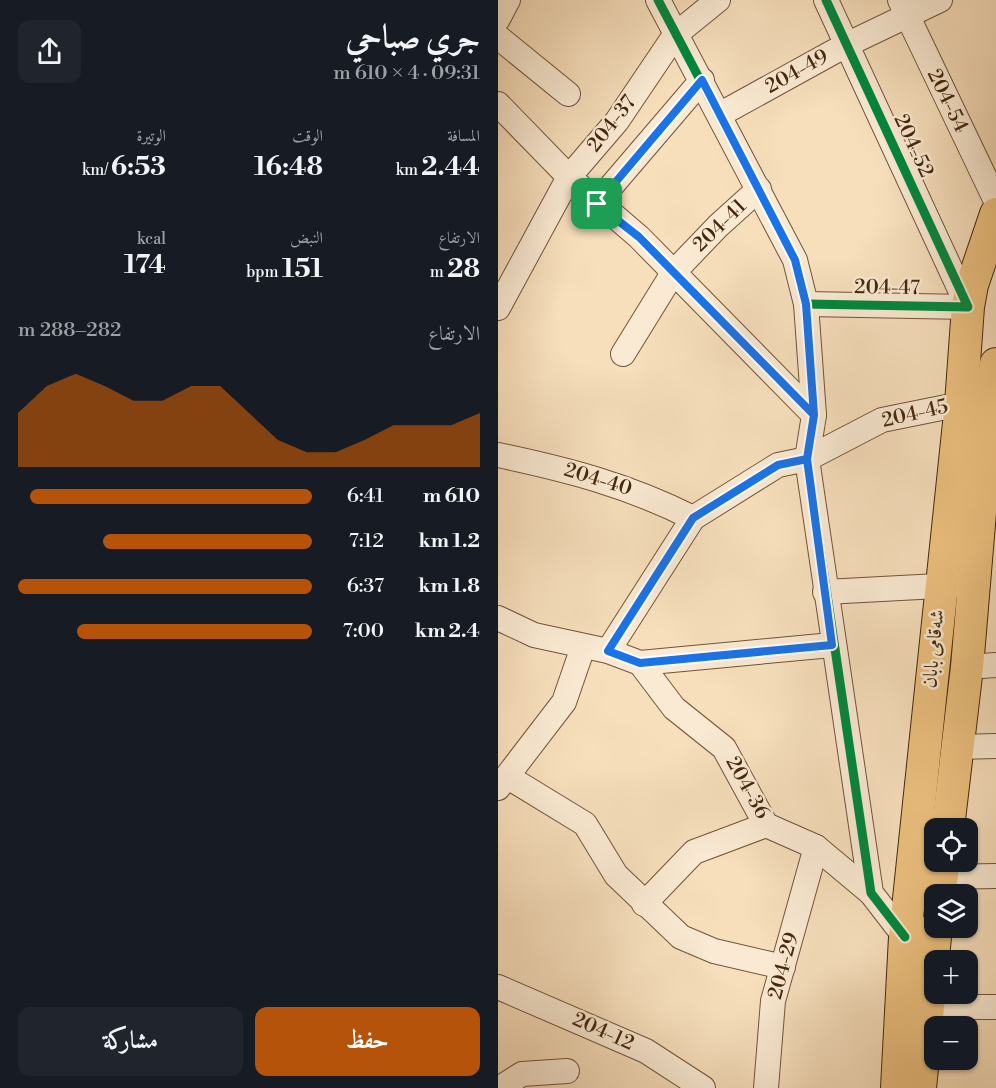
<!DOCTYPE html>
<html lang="ar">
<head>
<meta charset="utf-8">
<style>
	:root { --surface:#171b24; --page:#20242c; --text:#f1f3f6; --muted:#9ea1a6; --accent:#b45309 }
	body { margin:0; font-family:"Libre Bodoni",Amiri,serif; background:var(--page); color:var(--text); direction:rtl; height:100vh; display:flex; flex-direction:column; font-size:22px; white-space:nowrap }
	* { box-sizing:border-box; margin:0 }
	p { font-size:20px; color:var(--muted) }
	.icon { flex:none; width:33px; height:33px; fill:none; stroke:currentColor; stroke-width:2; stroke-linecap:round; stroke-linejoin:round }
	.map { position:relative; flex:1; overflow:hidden; direction:ltr }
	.drawer { display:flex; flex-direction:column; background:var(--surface); width:498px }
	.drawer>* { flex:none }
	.buttons { position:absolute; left:426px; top:818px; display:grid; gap:12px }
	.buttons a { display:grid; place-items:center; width:54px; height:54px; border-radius:12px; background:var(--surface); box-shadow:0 2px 4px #0004; font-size:30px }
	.pin { position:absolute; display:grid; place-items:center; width:51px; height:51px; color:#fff; margin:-26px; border-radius:12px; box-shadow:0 3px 9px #0006 }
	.round { display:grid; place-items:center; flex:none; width:63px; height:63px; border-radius:12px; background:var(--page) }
	.headline { display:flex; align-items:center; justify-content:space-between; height:102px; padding:0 18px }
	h1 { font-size:33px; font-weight:800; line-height:45px }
	.figures { display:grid; grid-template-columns:repeat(3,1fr); gap:9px; height:102px; padding:6px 18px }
	.figures div { display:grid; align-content:center }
	.figures b { font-size:26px; font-weight:800 }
	.figures small { font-size:16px; font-weight:400 }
	.figures p { font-size:16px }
	.chart { height:168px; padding:12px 18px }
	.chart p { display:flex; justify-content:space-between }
	.chart svg { width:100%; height:108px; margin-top:6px; fill:var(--accent); opacity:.7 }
	.cta { display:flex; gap:12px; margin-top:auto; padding:12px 18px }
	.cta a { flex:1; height:69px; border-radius:12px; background:var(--accent); color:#fff; font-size:24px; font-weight:800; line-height:69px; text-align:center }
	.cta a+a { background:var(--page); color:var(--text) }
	ul { padding:0 18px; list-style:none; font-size:20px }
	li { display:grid; grid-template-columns:96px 72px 1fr; align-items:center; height:45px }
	li i { height:15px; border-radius:8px; background:var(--accent) }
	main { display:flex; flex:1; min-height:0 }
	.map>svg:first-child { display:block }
</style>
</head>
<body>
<main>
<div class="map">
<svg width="498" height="1088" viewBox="0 0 498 1088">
	<rect width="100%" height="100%" fill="#f7dfbc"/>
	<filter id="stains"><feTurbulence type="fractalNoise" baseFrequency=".00333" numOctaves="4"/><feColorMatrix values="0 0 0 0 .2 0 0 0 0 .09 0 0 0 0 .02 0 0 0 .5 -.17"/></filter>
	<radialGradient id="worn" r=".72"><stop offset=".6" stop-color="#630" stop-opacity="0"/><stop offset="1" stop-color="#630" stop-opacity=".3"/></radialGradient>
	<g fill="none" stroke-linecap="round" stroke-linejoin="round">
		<!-- minor casing -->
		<g stroke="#705438" stroke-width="26">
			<g id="minor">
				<polyline points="160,0 297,260 308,304 316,415 309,459 373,893 407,937"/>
				<polyline points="402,0 498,201"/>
				<polyline points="0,19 10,0"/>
				<polyline points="0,37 70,94"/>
				<polyline points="0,104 71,177 141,237 316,415"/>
				<polyline points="221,115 348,45 442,0"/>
				<polyline points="98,204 204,80"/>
				<polyline points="308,304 470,307 328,0"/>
				<polyline points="0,308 71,177 119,121 177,35 220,0"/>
				<polyline points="125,354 175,273 220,226 261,189"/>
				<path d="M0,455C71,470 129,485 195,518"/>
				<polyline points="327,592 459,585"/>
				<polyline points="0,618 36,635 110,651 142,663 334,645"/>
				<polyline points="110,651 195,518 280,465 309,459 384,420 463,404"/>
				<polyline points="142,663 176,708 226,748 268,825 318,847 373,893"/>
				<polyline points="469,667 498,665"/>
				<polyline points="461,747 498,746"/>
				<polyline points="10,777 87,824 118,875 183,937 216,951 285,967"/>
				<polyline points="0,788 66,702 85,647"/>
				<polyline points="443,877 498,876"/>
				<polyline points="146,904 196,852 268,825"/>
				<polyline points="0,987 148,1051 205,1088"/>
				<polyline points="429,1007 498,1007"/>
				<polyline points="2,1088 24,1074 69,1071"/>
				<polyline points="268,1088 275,1001 318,847"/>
			</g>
		</g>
		<!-- major casing -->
		<g stroke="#43260c" stroke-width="34">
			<g id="major">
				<polyline points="450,828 469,667 490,417 498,364"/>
				<polyline points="441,894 446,861"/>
				<polyline points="399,1088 407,937 463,404 470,307 474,285 498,214"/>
				<polyline points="422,1088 438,927"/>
			</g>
		</g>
		<!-- minor -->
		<use href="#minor" stroke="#faead3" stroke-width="24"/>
		<!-- major -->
		<use href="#major" stroke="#ecc07e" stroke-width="32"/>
		<!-- cycleway casing -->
		<g stroke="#faead3" stroke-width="13">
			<g id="cycleway">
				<polyline points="160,0 297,260 308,304 316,415 309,459 373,893 407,937"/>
				<polyline points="308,304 470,307 328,0"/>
			</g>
		</g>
		<!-- cycleway -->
		<use href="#cycleway" stroke="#00873e" stroke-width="9"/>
	</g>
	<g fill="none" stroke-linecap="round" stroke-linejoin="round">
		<!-- route casing -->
		<g stroke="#fff" stroke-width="12">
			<polyline id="route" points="99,204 141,237 316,415 309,459 280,465 195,518 110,651 142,663 334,645 309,459 316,415 308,304 297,260 204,80 99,204"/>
		</g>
		<!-- route -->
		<use href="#route" stroke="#1a73e8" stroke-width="8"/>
	</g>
	<g text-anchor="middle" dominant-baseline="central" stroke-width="5" stroke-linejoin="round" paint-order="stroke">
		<!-- street labels -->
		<g font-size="20" fill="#43260c" stroke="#faead3">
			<text transform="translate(299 72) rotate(-29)">204-49</text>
			<text transform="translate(449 101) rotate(64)">204-54</text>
			<text transform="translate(114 124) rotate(-52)">204-37</text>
			<text transform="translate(415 146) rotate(65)">204-52</text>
			<text transform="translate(222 226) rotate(-44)">204-41</text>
			<text transform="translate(389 288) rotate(1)">204-47</text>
			<text transform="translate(417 414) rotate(-13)">204-45</text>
			<text transform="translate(100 480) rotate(17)">204-40</text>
			<text transform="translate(436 649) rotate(-84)">شەقامی بابان</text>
			<text transform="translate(249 788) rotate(61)">204-36</text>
			<text transform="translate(286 966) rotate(-75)">204-29</text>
			<text transform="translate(105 1032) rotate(24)">204-12</text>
		</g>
	</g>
	<rect width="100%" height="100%" filter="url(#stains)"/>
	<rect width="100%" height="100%" fill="url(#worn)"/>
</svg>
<div class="buttons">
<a><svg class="icon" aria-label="locate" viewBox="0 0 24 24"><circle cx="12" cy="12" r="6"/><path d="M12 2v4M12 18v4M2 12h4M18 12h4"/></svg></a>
<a><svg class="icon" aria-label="layers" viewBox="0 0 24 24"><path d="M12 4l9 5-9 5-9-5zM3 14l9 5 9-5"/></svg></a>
<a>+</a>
<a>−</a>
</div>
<div class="pin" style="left:99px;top:204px;background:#1e9e55"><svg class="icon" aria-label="arrive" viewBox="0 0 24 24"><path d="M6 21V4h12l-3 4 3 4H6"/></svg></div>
</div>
<section class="drawer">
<div class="headline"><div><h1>جري صباحي</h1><p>09:31 · 4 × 610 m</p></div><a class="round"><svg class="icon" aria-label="share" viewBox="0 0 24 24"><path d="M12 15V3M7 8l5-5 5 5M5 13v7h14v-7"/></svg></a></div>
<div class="figures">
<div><p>المسافة</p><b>2.44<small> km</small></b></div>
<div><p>الوقت</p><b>16:48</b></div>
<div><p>الوتيرة</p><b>6:53<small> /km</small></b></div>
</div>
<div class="figures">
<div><p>الارتفاع</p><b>28<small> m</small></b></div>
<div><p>النبض</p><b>151<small> bpm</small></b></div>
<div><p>kcal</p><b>174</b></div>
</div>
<div class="chart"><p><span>الارتفاع</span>282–288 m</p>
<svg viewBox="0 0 160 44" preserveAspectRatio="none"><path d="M0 44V22L10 11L20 6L30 11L40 17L50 17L60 11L70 11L80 22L90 33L100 38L110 38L120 33L130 27L140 27L150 27L160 22V44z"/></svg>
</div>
<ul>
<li><b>610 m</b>6:41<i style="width:96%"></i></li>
<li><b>1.2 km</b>7:12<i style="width:71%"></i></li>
<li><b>1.8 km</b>6:37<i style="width:100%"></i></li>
<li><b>2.4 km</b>7:00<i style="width:80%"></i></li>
</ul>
<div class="cta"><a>حفظ</a><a>مشاركة</a></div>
</section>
</main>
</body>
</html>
